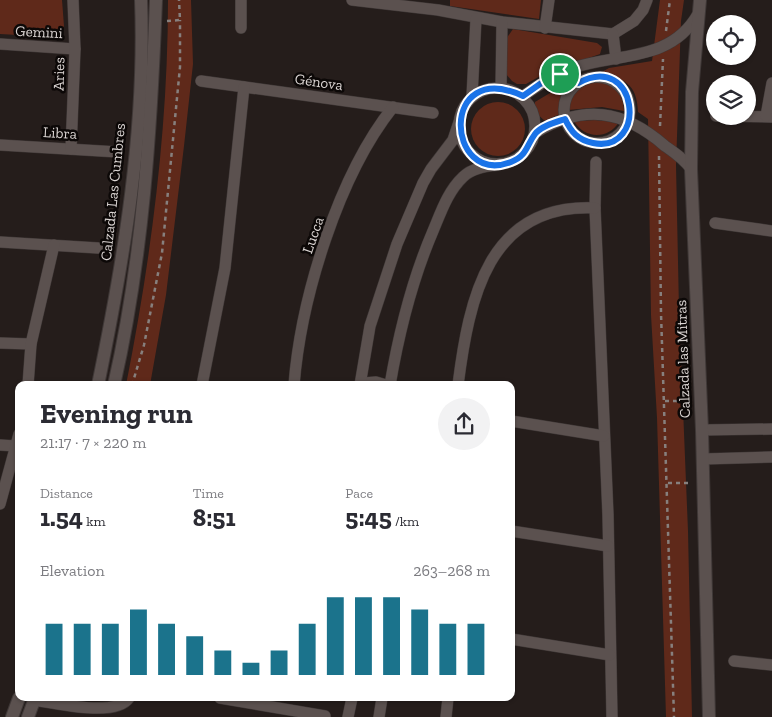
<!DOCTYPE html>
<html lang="en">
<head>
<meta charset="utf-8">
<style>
	:root { --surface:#fff; --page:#f2f2f3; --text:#2b2b33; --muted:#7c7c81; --accent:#1b738c }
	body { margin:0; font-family:"Zilla Slab",serif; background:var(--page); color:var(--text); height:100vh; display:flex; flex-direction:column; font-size:19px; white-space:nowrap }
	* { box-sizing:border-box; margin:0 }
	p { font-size:16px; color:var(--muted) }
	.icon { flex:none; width:28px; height:28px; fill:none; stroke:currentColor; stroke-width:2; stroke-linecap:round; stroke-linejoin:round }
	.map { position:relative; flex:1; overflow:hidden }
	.side { position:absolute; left:15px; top:381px; width:500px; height:320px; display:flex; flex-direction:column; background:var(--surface); border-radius:10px; box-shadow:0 1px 4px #0004 }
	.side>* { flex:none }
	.fabs { position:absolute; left:706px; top:15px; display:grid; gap:10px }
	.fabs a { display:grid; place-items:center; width:50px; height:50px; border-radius:50%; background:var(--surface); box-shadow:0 1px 4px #0004; font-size:25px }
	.pin { position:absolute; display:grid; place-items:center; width:42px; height:42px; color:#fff; margin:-21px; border:2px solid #fff; border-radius:50%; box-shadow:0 1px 5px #0007 }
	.round { display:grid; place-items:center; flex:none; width:52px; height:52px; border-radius:26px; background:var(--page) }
	.summary { display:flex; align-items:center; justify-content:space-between; height:85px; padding:0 25px }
	h1 { font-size:28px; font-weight:700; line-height:38px }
	.metrics { display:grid; grid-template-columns:repeat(3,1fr); gap:8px; height:85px; padding:5px 25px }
	.metrics div { display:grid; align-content:center }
	.metrics b { font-size:25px; font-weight:700 }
	.metrics small { font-size:14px; font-weight:400 }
	.metrics p { font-size:14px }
	.chart { height:140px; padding:10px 25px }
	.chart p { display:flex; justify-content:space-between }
	.chart svg { width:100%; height:90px; margin-top:5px; stroke:var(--accent); stroke-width:6 }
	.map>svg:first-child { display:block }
</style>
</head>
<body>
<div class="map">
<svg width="772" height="717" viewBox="0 0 772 717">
	<rect width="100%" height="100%" fill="#251d1b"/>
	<!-- green -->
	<g fill="#5f291a">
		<polygon points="0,0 62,0 64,26 62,32 54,37 0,34"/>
		<path d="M168,0H191L193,64L184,146L166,295L150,385H126C151,259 168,129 168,0Z"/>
		<polygon points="450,0 541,0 539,19 450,6"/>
		<path d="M660,0H684L681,21L676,165L679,310L688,531L692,717H666L657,418L651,315L648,119L638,112C637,83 624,79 600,73L609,68L652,61Z"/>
		<polygon points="513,29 597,43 602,47 600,54 544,74 526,84 517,84 512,81 506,74 506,39"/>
		<path d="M597,81C614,84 624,93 624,111L602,107L568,110C571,93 580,84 597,81Z"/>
		<path d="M560,87H564C567,96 559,105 560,114L545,121L535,112V102Z"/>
		<circle cx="498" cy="129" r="27"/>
		<path d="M595,120L619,122C608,140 584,139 574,121Z"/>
	</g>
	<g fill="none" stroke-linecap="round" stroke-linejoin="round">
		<!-- minor casing -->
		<g stroke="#3f3837" stroke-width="12">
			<g id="minor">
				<polyline points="352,0 438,10 502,22 613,34 634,21 643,10 647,0"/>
				<polyline points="241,28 241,0"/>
				<polyline points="545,28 549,0"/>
				<polyline points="613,34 616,59"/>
				<polyline points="0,44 75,49"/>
				<circle cx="597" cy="110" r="33"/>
				<polyline points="201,81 433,113"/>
				<circle cx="497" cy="126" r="38"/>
				<polyline points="501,88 502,22"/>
				<polyline points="472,96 476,19"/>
				<path d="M523,96C538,85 554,75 573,68C617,53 671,62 698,14"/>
				<polyline points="716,116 772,117"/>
				<polyline points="766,116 772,83"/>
				<path d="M535,133C583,104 623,109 665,146C675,153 684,159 691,169"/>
				<polyline points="0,145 118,152"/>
				<polyline points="71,149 75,49 73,0"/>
				<polyline points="596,162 595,208 608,515 612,717"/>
				<polyline points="715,223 772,231"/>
				<polyline points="0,242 98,248"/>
				<polyline points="0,343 31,344"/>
				<polyline points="363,383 376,382 386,385"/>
				<polyline points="28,385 31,344 54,245"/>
				<polyline points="202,385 225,268 244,87"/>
				<path d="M294,385C301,298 338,176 393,107"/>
				<polyline points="360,385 370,326 397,244 423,183 431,169 453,140 459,122"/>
				<path d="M390,385C399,332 412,280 433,231C441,212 448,191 463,177C472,168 485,166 498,165"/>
				<path d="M458,385C469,299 488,203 595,208"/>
				<polyline points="511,421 604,436"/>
				<polyline points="702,430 772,429"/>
				<polyline points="0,445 16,446"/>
				<polyline points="703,459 772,457"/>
				<polyline points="0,504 19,434"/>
				<polyline points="511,531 608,546"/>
				<polyline points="511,639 610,655"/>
				<polyline points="734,661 772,665"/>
				<polyline points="220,698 325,716"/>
				<path d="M34,700C59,704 116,717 129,698"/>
				<polyline points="348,717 352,698"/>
				<polyline points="379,717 382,698"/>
				<polyline points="446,717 448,698"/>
			</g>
		</g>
		<!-- tertiary casing -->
		<g stroke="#3f3837" stroke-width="14">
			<g id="tertiary">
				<polyline points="700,0 692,92 691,169 702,430 709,717"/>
				<path d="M98,385C124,259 146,129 141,0"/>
				<path d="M114,385C143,258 151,130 156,0"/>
				<polyline points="12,717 19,698"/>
				<polyline points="28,717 35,698"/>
			</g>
		</g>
		<!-- path -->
		<g stroke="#87807e" stroke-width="2.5" stroke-dasharray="4 4" stroke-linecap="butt">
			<polyline points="167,21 180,20 179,0"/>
			<polyline points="666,31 670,0"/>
			<polyline points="660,126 663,59"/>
			<polyline points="659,156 661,313 674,717"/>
			<polyline points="132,385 144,345 162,253 180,67 180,20"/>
			<polyline points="665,401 688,401"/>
			<polyline points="668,483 691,483"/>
		</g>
		<!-- minor -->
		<use href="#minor" stroke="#5b514f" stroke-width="11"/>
		<!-- tertiary -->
		<use href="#tertiary" stroke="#5b514f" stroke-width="12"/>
	</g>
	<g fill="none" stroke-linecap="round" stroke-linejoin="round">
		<!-- route casing -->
		<g stroke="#fff" stroke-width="10">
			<path id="route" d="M560,74L578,83C638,50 649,154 593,143C578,140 571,132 565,119C556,122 541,126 535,134C526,146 527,156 511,162C445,187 439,57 523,96L540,84Z"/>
		</g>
		<!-- route -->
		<use href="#route" stroke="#1a73e8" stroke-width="6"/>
	</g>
	<g text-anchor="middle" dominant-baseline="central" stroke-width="5" stroke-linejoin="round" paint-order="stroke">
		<!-- street labels -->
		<g font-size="15" fill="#dbd5d3" stroke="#0c0807">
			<text transform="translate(39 32) rotate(3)">Gemini</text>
			<text transform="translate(59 74) rotate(-88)">Aries</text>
			<text transform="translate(319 82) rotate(8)">Génova</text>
			<text transform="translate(60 133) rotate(3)">Libra</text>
			<text transform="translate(113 192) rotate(-84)">Calzada Las Cumbres</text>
			<text transform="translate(313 235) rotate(-71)">Lucca</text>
			<text transform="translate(683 359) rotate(-92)">Calzada las Mitras</text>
		</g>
	</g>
</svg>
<div class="fabs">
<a><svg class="icon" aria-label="locate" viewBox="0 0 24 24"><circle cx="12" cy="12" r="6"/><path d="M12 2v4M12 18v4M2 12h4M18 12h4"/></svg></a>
<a><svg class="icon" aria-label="layers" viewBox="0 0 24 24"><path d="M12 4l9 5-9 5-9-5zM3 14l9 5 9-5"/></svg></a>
</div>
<div class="pin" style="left:560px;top:74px;background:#1e9e55"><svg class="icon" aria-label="arrive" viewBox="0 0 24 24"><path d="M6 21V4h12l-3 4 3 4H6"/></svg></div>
<section class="side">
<div class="summary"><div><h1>Evening run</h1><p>21:17 · 7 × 220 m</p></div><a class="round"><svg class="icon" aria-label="share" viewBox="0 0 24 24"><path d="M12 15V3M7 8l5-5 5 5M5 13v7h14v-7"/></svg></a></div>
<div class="metrics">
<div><p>Distance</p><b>1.54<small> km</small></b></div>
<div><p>Time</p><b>8:51</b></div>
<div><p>Pace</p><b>5:45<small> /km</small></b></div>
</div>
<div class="chart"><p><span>Elevation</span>263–268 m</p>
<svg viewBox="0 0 160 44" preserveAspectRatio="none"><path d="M5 44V19M15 44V19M25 44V19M35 44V12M45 44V19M55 44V25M65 44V32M75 44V38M85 44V32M95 44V19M105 44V6M115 44V6M125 44V6M135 44V12M145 44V19M155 44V19"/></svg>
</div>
</section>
</div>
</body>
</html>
